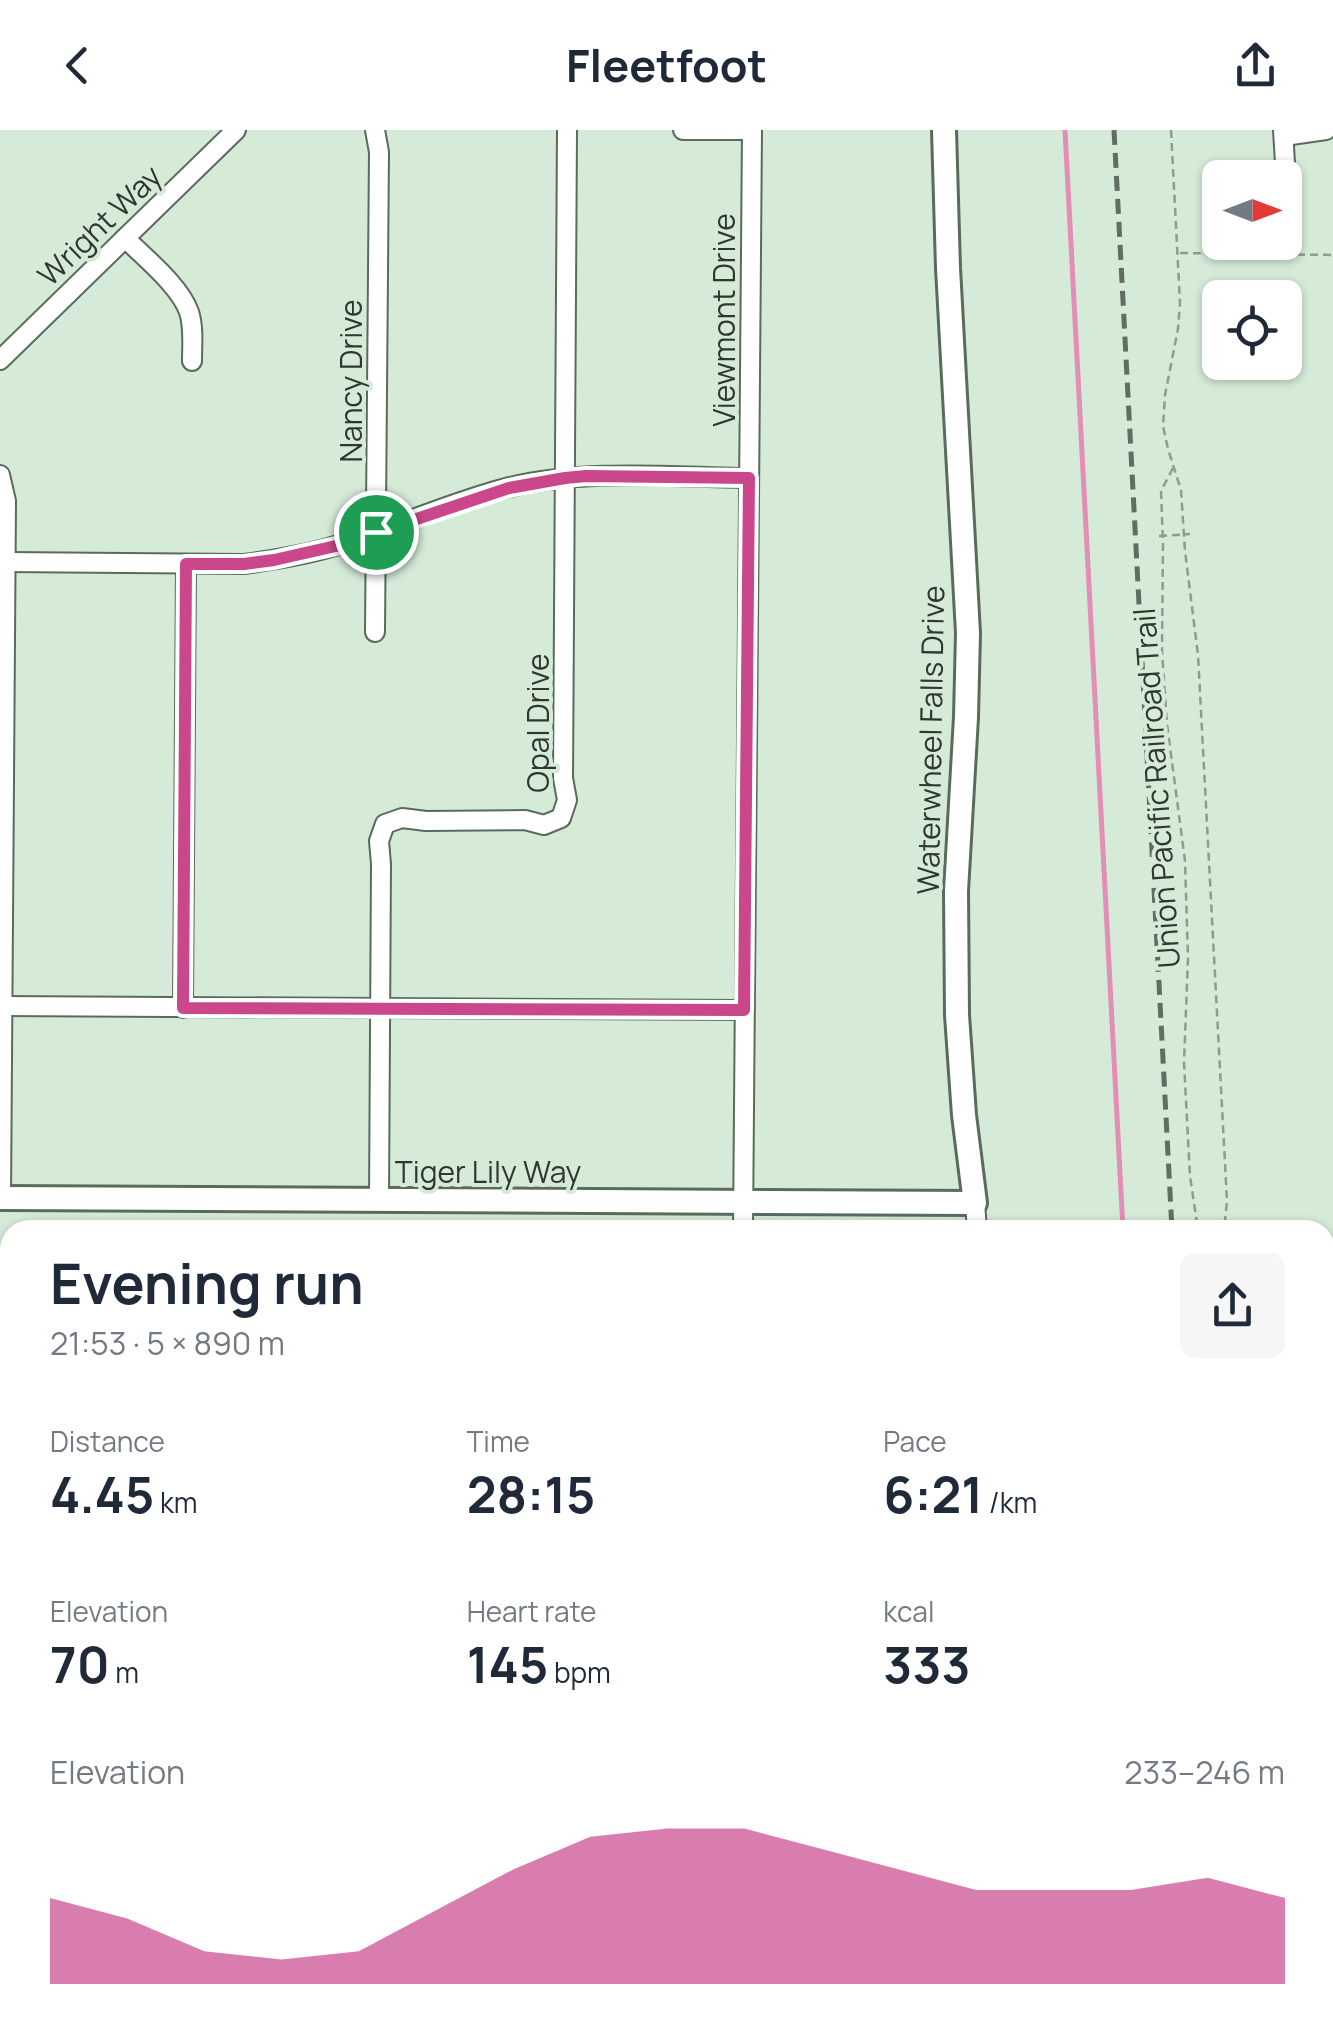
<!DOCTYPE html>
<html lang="en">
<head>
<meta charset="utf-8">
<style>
	:root { --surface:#fff; --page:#f6f6f7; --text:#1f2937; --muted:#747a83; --accent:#ca478c }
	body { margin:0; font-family:Manrope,sans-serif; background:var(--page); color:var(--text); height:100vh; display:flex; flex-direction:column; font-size:38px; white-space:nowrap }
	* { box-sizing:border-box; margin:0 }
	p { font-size:32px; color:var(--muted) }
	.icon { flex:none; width:55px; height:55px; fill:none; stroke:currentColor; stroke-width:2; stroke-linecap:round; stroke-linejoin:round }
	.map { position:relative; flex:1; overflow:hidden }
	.sheet { position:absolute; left:0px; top:1090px; width:1335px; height:810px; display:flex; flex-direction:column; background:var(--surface); border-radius:30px 30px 0 0; box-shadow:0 2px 8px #0004 }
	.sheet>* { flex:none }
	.needle { width:65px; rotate:90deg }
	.tools { position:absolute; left:1202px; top:30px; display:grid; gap:20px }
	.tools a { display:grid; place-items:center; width:100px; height:100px; border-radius:15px; background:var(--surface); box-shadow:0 2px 8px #0004; font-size:50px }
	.pin { position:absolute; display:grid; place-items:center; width:85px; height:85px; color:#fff; margin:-42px; border:5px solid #fff; border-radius:50%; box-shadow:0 2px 10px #0007 }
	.round { display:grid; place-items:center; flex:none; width:105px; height:105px; border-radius:15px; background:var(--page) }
	.head { display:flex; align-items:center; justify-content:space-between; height:170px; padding:0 50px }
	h1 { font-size:55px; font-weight:700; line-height:75px }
	.metrics { display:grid; grid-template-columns:repeat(3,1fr); gap:15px; height:170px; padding:10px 50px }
	.metrics div { display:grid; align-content:center }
	.metrics b { font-size:50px; font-weight:700 }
	.metrics small { font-size:28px; font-weight:400 }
	.metrics p { font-size:28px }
	.chart { height:280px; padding:20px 50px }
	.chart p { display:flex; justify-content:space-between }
	.chart svg { width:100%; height:180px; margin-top:10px; fill:var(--accent); opacity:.7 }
	header { display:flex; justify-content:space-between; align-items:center; height:130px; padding:0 50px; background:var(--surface); font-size:45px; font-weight:700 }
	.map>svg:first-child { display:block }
</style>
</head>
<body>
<header><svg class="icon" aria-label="back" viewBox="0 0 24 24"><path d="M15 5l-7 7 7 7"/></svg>Fleetfoot<svg class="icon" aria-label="share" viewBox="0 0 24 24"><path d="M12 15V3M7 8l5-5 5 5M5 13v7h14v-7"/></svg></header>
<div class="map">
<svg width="1333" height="1900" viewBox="0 0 1333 1900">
	<rect width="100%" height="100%" fill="#d5ebd8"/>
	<!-- built -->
	<polygon fill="#c3dfc8" points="1325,1676 1333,1679 1333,1900 1199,1900 1202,1890 1325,1890"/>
	<!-- green -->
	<polygon fill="#efbad1" points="1325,1315 1333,1334 1333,1679 1325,1676"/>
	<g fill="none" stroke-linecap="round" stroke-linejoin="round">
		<!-- stream -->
		<g stroke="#e38eb5" stroke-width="5">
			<polyline points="1065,0 1123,1100"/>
			<polyline points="1073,1900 1074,1890"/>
		</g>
		<!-- street casing -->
		<g stroke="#596c5c" stroke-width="22">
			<g id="street">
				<polyline points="683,0 752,0"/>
				<polyline points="1283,0 1289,99"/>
				<polyline points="1284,6 1326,0"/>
				<path d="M125,108C145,128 180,156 189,182C194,197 192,215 192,231"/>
				<polyline points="0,230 236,0"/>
				<polyline points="0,345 6,371 1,1068"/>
				<path d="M6,432L244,434C274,430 305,425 335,416C394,399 450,372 510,357C586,339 671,347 749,348"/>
				<polyline points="375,502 379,22 375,0"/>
				<polyline points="0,876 744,880"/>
				<polyline points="183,878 186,434"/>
				<polyline points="379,1070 381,734 379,711 385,694 402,688 426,691 525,690 544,695 561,688 567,670 563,648 567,0"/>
				<polyline points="975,1073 977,1100"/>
				<polyline points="743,1100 752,0"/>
				<polyline points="0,1260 10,1260"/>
				<polyline points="0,1449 10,1449"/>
				<polyline points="110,1900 110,1890"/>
				<polyline points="739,1900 739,1890"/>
				<polyline points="946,1900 948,1890"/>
			</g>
		</g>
		<!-- secondary casing -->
		<g stroke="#596c5c" stroke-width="28">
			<polyline id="secondary" points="0,1068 975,1073 964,985 957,885 956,761 966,587 968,503 948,138 944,0"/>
		</g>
		<!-- path -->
		<g stroke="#8c9c8e" stroke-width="2.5" stroke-dasharray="8 5" stroke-linecap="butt">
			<polyline points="1171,0 1180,173 1178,199 1165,265 1163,296 1168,319 1181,360 1185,421 1198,525 1227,1071 1224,1100"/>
			<polyline points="1180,123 1333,125"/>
			<polyline points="1173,338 1161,361 1163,414 1162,521 1167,594 1185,731 1188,828 1184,933 1190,1046 1198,1100"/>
			<polyline points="1159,406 1190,404"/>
			<polyline points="1325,1329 1325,1328"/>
			<polyline points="1325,1398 1333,1398"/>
			<polyline points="1146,1900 1148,1890"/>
			<polyline points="1181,1900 1183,1890"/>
		</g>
		<!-- street -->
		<use href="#street" stroke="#fff" stroke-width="18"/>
		<!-- secondary -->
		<use href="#secondary" stroke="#fff" stroke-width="22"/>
		<!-- rail -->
		<g stroke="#616d62" stroke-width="5" stroke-dasharray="15 8" stroke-linecap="butt">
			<polyline points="1114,0 1172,1100"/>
			<polyline points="1123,1900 1125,1890"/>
		</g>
	</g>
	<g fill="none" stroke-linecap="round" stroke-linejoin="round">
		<!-- route casing -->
		<g stroke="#fff" stroke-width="20">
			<polygon id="route" points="586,346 749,348 744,880 183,878 186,434 244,434 274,430 336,416 509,358 565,348"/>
		</g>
		<!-- route -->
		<use href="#route" stroke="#ca478c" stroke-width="12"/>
	</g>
	<g text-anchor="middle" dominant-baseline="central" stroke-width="8" stroke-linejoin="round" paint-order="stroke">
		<!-- street labels -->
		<g font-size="30" fill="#2f3730" stroke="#d5ebd8">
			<text transform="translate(99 95) rotate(-44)">Wright Way</text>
			<text transform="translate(723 190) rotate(-90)">Viewmont Drive</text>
			<text transform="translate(350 251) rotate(-90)">Nancy Drive</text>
			<text transform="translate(537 593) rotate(-90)">Opal Drive</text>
			<text transform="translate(930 610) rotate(-89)">Waterwheel Falls Drive</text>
			<text transform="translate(1156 658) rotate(-94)">Union Pacific Railroad Trail</text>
			<text x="488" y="1041">Tiger Lily Way</text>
		</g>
	</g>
</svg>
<div class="tools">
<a><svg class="needle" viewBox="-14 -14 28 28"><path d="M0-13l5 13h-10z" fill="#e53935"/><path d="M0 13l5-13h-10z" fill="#747a83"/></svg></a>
<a><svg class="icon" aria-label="locate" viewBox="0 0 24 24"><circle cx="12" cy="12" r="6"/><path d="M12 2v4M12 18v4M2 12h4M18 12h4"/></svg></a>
</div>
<div class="pin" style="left:376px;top:402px;background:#1e9e55"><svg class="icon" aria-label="arrive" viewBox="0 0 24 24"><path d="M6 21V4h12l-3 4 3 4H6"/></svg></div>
<section class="sheet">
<div class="head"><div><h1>Evening run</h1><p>21:53 · 5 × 890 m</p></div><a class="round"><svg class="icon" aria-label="share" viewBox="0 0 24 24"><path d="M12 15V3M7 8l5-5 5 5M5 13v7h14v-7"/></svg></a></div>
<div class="metrics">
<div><p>Distance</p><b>4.45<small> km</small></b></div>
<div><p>Time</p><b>28:15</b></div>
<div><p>Pace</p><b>6:21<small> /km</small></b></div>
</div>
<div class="metrics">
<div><p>Elevation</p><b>70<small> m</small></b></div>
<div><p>Heart rate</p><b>145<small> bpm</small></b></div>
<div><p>kcal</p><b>333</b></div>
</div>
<div class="chart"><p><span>Elevation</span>233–246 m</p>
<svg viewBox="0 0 160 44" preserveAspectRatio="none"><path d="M0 44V23L10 28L20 36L30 38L40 36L50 26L60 16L70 8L80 6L90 6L100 11L110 16L120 21L130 21L140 21L150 18L160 23V44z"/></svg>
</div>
</section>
</div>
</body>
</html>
